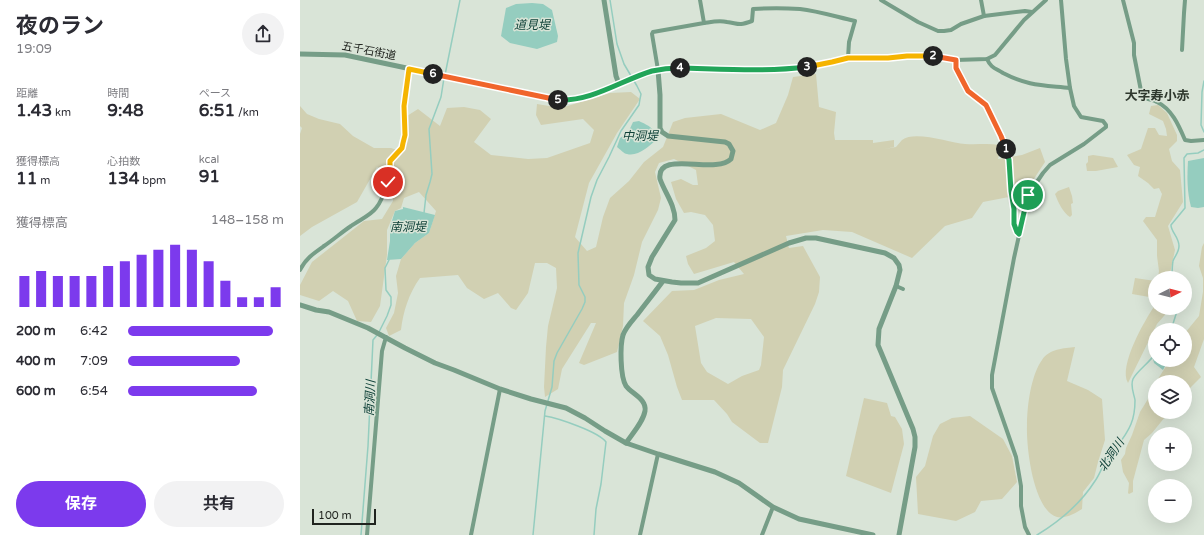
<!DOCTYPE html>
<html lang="ja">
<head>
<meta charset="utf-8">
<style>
	:root { --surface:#fff; --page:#f2f2f3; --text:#2b2b33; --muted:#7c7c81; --accent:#7c3aed }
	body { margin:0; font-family:"Varela Round","Noto Sans JP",sans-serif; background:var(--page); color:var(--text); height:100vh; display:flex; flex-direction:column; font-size:15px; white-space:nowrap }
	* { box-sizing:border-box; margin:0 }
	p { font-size:13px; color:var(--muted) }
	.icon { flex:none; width:22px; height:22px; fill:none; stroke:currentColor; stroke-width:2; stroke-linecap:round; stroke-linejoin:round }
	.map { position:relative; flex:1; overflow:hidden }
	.side { display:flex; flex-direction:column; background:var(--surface); width:300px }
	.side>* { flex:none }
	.needle { width:26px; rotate:84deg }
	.tools { position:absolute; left:848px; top:271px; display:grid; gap:8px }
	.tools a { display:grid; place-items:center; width:44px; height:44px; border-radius:50%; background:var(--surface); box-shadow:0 4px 16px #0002; font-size:20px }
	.scale { position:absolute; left:12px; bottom:10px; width:64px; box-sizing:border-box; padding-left:4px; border:2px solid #20241f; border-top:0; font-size:11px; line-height:14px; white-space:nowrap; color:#20241f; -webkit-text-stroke:3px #d9e4d7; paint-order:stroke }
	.pin { position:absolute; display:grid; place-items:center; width:34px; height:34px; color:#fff; margin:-17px; border:2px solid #fff; border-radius:50%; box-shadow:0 1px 4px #0007 }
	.km { position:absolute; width:20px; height:20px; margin:-10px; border-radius:50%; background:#222; color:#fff; font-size:11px; line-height:20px; text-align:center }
	.round { display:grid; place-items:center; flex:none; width:42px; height:42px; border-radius:21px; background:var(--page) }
	.head { display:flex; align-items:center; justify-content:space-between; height:68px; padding:0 16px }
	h1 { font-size:22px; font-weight:700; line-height:30px }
	.figures { display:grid; grid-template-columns:repeat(3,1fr); gap:6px; height:68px; padding:4px 16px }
	.figures div { display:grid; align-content:center }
	.figures b { font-size:17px; font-weight:700 }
	.figures small { font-size:11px; font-weight:400 }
	.figures p { font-size:11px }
	.chart { height:112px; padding:8px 16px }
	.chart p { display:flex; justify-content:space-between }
	.chart svg { width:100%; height:72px; margin-top:4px; stroke:var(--accent); stroke-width:6 }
	.action { display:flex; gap:8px; margin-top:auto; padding:8px 16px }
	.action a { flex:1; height:46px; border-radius:24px; background:var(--accent); color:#fff; font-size:16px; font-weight:700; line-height:46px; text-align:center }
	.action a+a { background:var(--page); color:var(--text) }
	ul { padding:0 16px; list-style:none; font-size:13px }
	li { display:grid; grid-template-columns:64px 48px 1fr; align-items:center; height:30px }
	li i { height:10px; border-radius:5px; background:var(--accent) }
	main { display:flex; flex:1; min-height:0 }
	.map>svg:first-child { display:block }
</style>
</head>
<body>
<main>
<section class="side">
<div class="head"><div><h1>夜のラン</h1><p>19:09</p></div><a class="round"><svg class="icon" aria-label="share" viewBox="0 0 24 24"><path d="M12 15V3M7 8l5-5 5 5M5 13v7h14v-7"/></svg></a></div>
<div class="figures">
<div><p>距離</p><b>1.43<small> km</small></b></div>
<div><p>時間</p><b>9:48</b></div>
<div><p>ペース</p><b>6:51<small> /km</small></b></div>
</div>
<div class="figures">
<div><p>獲得標高</p><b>11<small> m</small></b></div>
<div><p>心拍数</p><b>134<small> bpm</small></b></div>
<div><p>kcal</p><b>91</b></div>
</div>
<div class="chart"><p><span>獲得標高</span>148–158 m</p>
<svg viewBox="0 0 160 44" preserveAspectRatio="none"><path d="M5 44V25M15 44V22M25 44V25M35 44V25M45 44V25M55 44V19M65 44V16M75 44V12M85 44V9M95 44V6M105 44V9M115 44V16M125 44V28M135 44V38M145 44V38M155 44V32"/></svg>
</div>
<ul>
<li><b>200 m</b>6:42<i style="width:93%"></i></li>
<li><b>400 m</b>7:09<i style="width:72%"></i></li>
<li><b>600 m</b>6:54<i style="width:83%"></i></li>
</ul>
<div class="action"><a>保存</a><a>共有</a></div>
</section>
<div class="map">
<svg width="904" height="535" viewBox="0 0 904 535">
	<rect width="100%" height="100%" fill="#d9e4d7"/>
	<!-- green -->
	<g fill="#d1d0b2" fill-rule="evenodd">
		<path d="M516,74L519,107L536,112L534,133L535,140H573V143L594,140V147L585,149L596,147C598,145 600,142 602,140C615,130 650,143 665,144C677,145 688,143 699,145L700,152L698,159L722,155L740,148L745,162L724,194L683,202L672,218L645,226L612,258L552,232L523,230L486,236L489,248L503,246L520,277L519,292L515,304L483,370L482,387L468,443H460L432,422L427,414L414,400H382L377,387L368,355L360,336L343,321L372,291L394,290L419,280L444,274L434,262L394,274L388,264L386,256L406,248L415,241L413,225L405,215L391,212L384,213L376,199L371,182L381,179L393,185H398L396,170L374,159L359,163L355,172L361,198L358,210L342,242L334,275L324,303L323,326L317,352L284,365L279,363L296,323H291L262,369L258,389L245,397L244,387L246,347L248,326L257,288L256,268L247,263H235L228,293L216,310L211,308L198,293L184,299L167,288L158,275L120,278C109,293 103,312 101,330L89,336L86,328L94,313L98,293L96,276L101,259L115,243L129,233L136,211L119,192L104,198L101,208L95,211L87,230V255L80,306L71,322L57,321L48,301L33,291L19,301L0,295V285L12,262L64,221L82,219L93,201L94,175L77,167L57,202L12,227L0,236V134L2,128L0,126V106L7,114L19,119L40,124L53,136L74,148H91L103,152L107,134V116L118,109L140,126L147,108L164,107L180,110L191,119L174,142L191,155L228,159L247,158L290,143L294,130L283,119L241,125L236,115L237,104L261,108L310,93L331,92L340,99L317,133L289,183L275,237L287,251L296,247L303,217L310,198L329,181L344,162L363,147L373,122L385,118L421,114L460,130L476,123L488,95L493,77ZM416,318L451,319L464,337L461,365L459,370L442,376L428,384L407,372L401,363L395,326Z"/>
		<polygon points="858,105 867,113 877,135 877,141 869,149 872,161 880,170 883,202 868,226 875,250 869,278 858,278 859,271 857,256 857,240 843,221 846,217 855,217 862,194 859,188 854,189 848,183 838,176 840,167 834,165 827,155 841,149 848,128 855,128 859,135 867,136 866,129 863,121 849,114 851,106"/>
		<polygon points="793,155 813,158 818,167 796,171 787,171 786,164 788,162 788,156"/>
		<path d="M769,187L772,196L773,203L771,204L772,215L770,217C763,213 758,202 755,194L758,191Z"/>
		<polygon points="904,243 904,339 894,367 901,377 885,393 885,382 856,382 870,360 885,360 885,333 899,316 903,292 903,278 899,266 902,247"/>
		<polygon points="835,278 855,281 855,298 832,294"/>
		<path d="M855,305V308L870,309L857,324L828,383C818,366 845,320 855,305Z"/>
		<path d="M775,347L767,381L788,390L802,399L805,440L798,462L794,478L783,492L782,509C776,513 765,519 757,517C733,510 726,446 727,425C727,406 731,375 742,360C749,349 764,348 775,347Z"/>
		<polygon points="855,383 855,412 869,412 852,433 844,440 833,481 833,492 829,494 828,493 829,483 823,472 821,460 825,454 826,448 832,435 840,412 848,399"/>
		<polygon points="564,398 587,403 591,416 595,417 602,429 604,444 591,493 546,476"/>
		<polygon points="670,416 703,439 712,456 717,482 702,499 681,501 675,512 656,521 618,514 616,477 625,466 633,436 640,424 652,418"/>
	</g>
	<!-- water -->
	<g fill="#95cdbf">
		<polygon points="232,3 243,4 252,10 258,36 257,42 237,49 210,43 201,36 206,8 216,4"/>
		<path d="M339,121C349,126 356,128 356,140C349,146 338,157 327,154C324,154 320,149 317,147L320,138L328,133L333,122Z"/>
		<path d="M904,158V207L898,208L891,207C887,192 887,177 888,161Z"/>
		<polygon points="103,207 135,215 129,233 115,243 101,259 87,260 90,241 90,227 95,211 103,209"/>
		<polygon points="855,340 855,360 868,360 863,370 854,363 852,355"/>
	</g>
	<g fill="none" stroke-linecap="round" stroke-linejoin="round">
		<!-- stream -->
		<g stroke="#95cdbf" stroke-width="1.5">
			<polyline points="145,75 160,0"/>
			<polyline points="904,81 902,92 901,125 904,132"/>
			<polyline points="124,213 126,195 130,182 132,174 129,129 141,97 144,78"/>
			<path d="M872,278C872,272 872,267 873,261C875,256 879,252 879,246C879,237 871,232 871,225L885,208L884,158L887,154L898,153L904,150"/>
			<polyline points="871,330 878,308"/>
			<polyline points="79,332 87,316 91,305 91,297 86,290 85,268 89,260"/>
			<path d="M245,416C258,418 299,432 306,442L301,484L296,509L294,535"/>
			<polyline points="61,535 68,446 73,340 77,335"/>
			<polyline points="233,535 245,411 252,387 254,361 257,353 282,309 285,302 285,297 279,285 278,253 291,197 297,180 309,157 321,131 339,105 340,99 341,94 337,86 324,64 317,44 310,0"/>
			<path d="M737,535C760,521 781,503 795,481C800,474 802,466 807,460C815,448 826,437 831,424C834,417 835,408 835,400C834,394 830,386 833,379C836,372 850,362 855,354"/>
		</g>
		<!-- minor -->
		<g stroke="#769d87" stroke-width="4">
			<polyline points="400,0 404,23 353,32 352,34 358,70 375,68 412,70 487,69 519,65 548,58 588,58 607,56 628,55 638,56 656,60 687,59 695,55 724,20 746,0"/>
			<polyline points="581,0 618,22 638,31 644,31 651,30 661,24 684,16 725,11 732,12"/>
			<polyline points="681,0 684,16"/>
			<path d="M823,0L834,43V55L842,96C846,100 852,99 857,102C872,109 879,126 885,140L891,141L904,140"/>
			<path d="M404,23C411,22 419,20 427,22C440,24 438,26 452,21L453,9C469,8 484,8 500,9C518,11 537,17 555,21L549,42L548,58"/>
			<polyline points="882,50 884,13 885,0"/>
			<path d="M687,59C691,68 695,68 703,73C728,86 742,85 770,88"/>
			<polyline points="656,60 656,68 668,91 686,105 701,136 709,160 711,191 714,209 714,224 717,232 719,234"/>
			<path d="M0,270C5,259 14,253 24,246C33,240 42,232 51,226C59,220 70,216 76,208C85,197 90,174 90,161L102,148L103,143L105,135L104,106L109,69"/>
			<polyline points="596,286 603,289"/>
			<polyline points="67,535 82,351 86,337"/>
			<polyline points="171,535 200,389"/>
			<polyline points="340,535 358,454"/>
			<polyline points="462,535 473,507"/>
			<polyline points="729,535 725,527 721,506 721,486 716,457 692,388 692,375 714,258 728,195 743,173 750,165 784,144 806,127 806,125 803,121 781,117 774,106 770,88 766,59 761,0"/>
		</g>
		<!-- tertiary -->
		<g stroke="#769d87" stroke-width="5">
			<polyline points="304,0 316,76 319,84"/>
			<path d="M0,54L45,55L253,99C286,102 321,83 352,71L358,70L360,95V128L362,132L368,136L425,142L429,144L433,151L431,159C415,175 356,149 360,179C365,193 375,205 375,220L352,257L348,267L349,275L355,279L372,282L381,283H398L489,243L506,238H516L585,253L594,258L599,265L600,270L596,286L579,329L578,345L613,429L615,437V447L599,535"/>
			<polyline points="0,305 16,310 29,312 68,328 105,348 135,363 154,370 200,389 231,399 266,408 285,418 305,431 326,443 358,454 415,472 439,483 473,507 499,519 573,535"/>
			<path d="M326,443C333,433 343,422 345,411C347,399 332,394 326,386C320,376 320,345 323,335C326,327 332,321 337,315C346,303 355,292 363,281"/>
		</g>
	</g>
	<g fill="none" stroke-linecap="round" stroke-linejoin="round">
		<!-- split-1 casing -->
		<g stroke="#fff" stroke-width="8">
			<polyline id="split-1" points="706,149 709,160 711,191 714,209 714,224 717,232 719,234 728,195"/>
		</g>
		<!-- split-2 casing -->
		<g stroke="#fff" stroke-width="8">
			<polyline id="split-2" points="633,56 656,60 656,68 668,91 686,105 701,136 706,149"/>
		</g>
		<!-- split-3 casing -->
		<g stroke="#fff" stroke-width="8">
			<polyline id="split-3" points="507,67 532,62 548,58 588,58 607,56 633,56"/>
		</g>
		<!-- split-4 casing -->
		<g stroke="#fff" stroke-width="8">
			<path id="split-4" d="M380,68C422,69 465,72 507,67"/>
		</g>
		<!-- split-5 casing -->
		<g stroke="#fff" stroke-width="8">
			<path id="split-5" d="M258,100C291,102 322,80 352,71C361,69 371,68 380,68"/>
		</g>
		<!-- split-6 casing -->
		<g stroke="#fff" stroke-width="8">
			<polyline id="split-6" points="133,74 258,100"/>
		</g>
		<!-- split-7 casing -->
		<g stroke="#fff" stroke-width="8">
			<polyline id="split-7" points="88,182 90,171 90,161 102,148 103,143 105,135 104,106 109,69 133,74"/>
		</g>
		<!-- split-1 -->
		<use href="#split-1" stroke="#22a559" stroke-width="5"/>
		<!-- split-2 -->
		<use href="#split-2" stroke="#f0652b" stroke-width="5"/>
		<!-- split-3 -->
		<use href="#split-3" stroke="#f5b400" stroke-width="5"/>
		<!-- split-4 -->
		<use href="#split-4" stroke="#22a559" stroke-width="5"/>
		<!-- split-5 -->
		<use href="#split-5" stroke="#22a559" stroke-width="5"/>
		<!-- split-6 -->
		<use href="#split-6" stroke="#f0652b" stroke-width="5"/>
		<!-- split-7 -->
		<use href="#split-7" stroke="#f5b400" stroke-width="5"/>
	</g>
	<g text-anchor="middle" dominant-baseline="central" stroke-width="3" stroke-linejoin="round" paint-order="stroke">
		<!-- street labels -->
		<g font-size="11" fill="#20241f" stroke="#d9e4d7">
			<text transform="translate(69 51) rotate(11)">五千石街道</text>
		</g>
		<!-- water labels -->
		<g font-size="12" font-style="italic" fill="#0e4138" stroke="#d9e4d7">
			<text x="232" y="25">道見堤</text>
			<text x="340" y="136">中洞堤</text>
			<text x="108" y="227">南洞堤</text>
			<text transform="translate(70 398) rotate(-87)">南洞川</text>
			<text transform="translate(811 455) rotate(-56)">北洞川</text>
		</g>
		<!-- quarter labels -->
		<g font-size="13" font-weight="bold" fill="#2e372d" stroke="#d9e4d7">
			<text x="857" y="96">大字寿小赤</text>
		</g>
	</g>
</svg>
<div class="tools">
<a><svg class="needle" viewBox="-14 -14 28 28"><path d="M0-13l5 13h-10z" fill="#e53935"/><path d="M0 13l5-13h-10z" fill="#7c7c81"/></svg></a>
<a><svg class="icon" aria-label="locate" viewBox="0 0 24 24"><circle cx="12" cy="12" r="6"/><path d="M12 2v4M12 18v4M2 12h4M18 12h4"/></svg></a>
<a><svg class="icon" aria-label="layers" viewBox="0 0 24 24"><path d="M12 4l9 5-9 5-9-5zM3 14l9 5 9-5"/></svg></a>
<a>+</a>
<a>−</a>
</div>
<div class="scale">100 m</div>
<div class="pin" style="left:728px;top:195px;background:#1e9e55"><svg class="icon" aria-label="arrive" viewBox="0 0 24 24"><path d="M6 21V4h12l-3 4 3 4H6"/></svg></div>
<div class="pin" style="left:88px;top:182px;background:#d93025"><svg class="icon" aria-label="check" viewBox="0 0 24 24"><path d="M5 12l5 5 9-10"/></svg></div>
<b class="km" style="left:706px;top:149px">1</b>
<b class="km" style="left:633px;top:56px">2</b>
<b class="km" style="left:507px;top:67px">3</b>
<b class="km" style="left:380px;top:68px">4</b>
<b class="km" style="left:258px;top:100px">5</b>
<b class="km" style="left:133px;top:74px">6</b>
</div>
</main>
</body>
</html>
